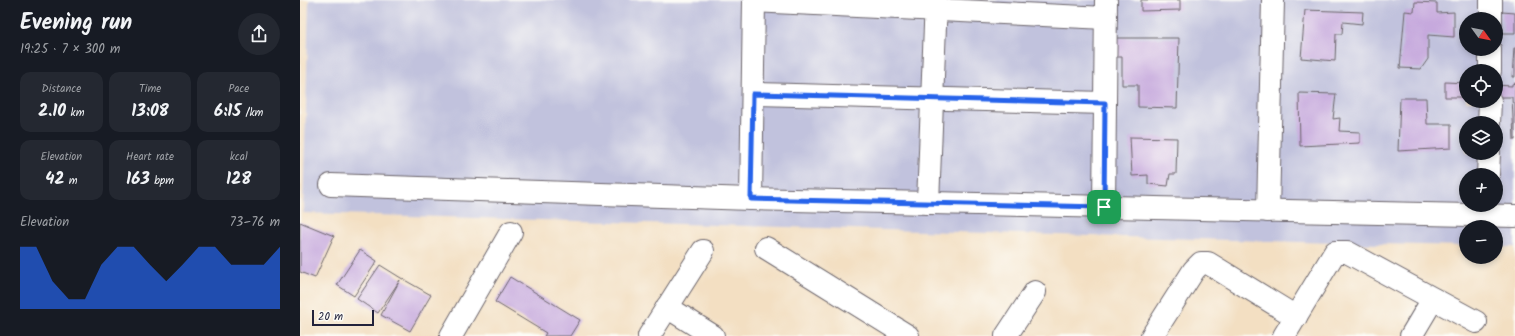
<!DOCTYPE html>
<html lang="en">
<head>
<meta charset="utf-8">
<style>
	:root { --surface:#171b24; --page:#242831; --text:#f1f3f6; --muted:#9ea1a6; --accent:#2563eb }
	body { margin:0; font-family:Kalam,sans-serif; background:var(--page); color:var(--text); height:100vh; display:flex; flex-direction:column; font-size:15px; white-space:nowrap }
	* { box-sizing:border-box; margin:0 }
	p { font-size:13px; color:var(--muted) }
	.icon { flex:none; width:22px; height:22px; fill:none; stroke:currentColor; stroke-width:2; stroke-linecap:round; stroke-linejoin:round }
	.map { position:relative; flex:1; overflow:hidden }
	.sheet { display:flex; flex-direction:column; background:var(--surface); width:300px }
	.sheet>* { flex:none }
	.needle { width:26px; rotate:123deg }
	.buttons { position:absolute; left:1159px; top:12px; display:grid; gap:8px }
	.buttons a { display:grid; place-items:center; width:44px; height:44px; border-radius:50%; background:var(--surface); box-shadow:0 2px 6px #0003; font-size:20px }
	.scale { position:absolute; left:12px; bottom:10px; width:62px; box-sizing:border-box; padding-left:4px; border:2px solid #22223b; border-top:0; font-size:11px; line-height:14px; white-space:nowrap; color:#22223b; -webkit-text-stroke:3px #fdfcf7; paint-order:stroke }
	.pin { position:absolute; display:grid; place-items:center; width:34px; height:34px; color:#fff; margin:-17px; border-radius:8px; box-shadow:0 2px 6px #0006 }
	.round { display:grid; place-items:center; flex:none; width:42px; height:42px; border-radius:21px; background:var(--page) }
	.headline { display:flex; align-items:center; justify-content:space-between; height:68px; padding:0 20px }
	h1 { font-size:22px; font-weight:800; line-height:30px }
	.figures { display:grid; grid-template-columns:repeat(3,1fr); gap:6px; height:68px; padding:4px 20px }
	.figures div { display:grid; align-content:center; border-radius:10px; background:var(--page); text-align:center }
	.figures b { font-size:17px; font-weight:800 }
	.figures small { font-size:11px; font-weight:400 }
	.figures p { font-size:11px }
	.chart { height:112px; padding:8px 20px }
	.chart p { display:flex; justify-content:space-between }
	.chart svg { width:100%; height:72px; margin-top:4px; fill:var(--accent); opacity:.7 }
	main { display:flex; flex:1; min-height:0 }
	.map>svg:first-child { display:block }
</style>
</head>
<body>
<main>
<section class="sheet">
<div class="headline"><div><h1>Evening run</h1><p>19:25 · 7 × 300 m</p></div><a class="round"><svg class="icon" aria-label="share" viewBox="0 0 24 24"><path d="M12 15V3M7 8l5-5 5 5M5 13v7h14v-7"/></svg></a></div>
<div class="figures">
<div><p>Distance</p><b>2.10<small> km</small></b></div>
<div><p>Time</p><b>13:08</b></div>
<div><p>Pace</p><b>6:15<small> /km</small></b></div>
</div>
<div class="figures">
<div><p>Elevation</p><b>42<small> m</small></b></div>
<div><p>Heart rate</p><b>163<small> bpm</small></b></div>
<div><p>kcal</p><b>128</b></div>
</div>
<div class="chart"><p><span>Elevation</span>73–76 m</p>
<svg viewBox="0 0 160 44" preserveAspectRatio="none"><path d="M0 44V6L10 6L20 27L30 38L40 38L50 17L60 6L70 6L80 17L90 27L100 17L110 6L120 6L130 17L140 17L150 17L160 6V44z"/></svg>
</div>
</section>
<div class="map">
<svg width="1215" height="336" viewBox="0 0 1215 336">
	<rect width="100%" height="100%" fill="#fdfcf7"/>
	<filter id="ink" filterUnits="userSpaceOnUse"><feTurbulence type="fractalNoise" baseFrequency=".025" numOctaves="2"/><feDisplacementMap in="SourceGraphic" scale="8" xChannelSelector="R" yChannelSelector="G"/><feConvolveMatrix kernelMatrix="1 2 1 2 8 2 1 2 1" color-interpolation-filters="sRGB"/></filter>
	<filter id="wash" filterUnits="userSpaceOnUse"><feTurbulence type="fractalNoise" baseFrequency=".012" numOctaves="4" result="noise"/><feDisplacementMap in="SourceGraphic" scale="16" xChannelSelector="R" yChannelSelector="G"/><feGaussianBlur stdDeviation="0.9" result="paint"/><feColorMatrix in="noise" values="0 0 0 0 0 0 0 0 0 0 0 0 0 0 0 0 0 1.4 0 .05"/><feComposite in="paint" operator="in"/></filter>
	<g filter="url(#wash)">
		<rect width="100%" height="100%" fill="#f3dfc2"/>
		<!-- industrial -->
		<path fill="#c1c2dd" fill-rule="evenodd" d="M9,0H1215V247H1196V227H1166V246L1034,243L3,213ZM1166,19H1196V49H1166ZM1166,71H1196V101H1166ZM1166,123H1196V153H1166ZM1166,175H1196V205H1166Z"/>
		<g id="blocks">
			<!-- building -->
			<g fill="#c6a9dd">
				<polygon points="841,0 880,0 880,10 841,11"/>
				<polygon points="1115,2 1137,3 1137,13 1154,12 1154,37 1128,35 1128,59 1121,69 1100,68 1105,11 1114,12"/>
				<polygon points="1005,10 1063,12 1062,24 1043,22 1042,34 1036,34 1035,61 1001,58"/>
				<polygon points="1202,12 1215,13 1215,33 1203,33"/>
				<polygon points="811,38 879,38 877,108 838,107 838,85 822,85 822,57 814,57"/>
				<polygon points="1214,48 1215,48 1215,77 1212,77"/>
				<polygon points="1145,82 1166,83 1166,97 1145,97"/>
				<polygon points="1215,83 1215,140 1214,140 1212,97 1197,97 1196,85 1212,86 1212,84"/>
				<polygon points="999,93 1036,94 1033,119 1040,118 1039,131 1060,132 1060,143 1000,146"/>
				<polygon points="1100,98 1126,98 1127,124 1151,124 1151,148 1098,151"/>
				<polygon points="830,137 877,138 876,174 870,174 868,186 848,184 848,175 832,176"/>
				<polygon points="0,222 34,236 15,278 0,272"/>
				<polygon points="60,250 77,261 54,296 37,285"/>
				<polygon points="80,265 101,278 131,295 110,331 81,315 100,280 78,313 57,299"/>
				<polygon points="210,277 280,320 270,336 244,336 246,333 195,302"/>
			</g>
		</g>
	</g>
	<g filter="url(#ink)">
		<use href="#blocks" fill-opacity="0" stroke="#6b646a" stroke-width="1"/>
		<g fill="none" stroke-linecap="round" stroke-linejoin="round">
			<!-- minor casing -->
			<g stroke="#6b646a" stroke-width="24">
				<g id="minor">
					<polyline points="454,1 806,18"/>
					<polyline points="1191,19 1191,0"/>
					<polyline points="1190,71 1190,49"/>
					<polyline points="453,94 805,103"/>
					<polyline points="1189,123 1190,101"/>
					<polyline points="1188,175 1189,153"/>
					<polyline points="31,185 451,199 454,0"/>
					<polyline points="451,199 1215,216"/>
					<polyline points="628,203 636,0"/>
					<polyline points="804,207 806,0"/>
					<polyline points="968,211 973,0"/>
					<polyline points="466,248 608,336"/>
					<polyline points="367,307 413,336"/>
					<polyline points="151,336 211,232"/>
					<polyline points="349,336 403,251"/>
					<polyline points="706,336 735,292"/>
					<polyline points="852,336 894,270 901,263 908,263 996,317"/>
					<polyline points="984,336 1035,252 1047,252 1176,322"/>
					<polyline points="1111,336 1133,299"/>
				</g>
			</g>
			<!-- minor -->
			<use href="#minor" stroke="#fff" stroke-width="22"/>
		</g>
	</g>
	<g fill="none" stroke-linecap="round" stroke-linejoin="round" filter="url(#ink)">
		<!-- route casing -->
		<g stroke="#fff" stroke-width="8">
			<polygon id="route" points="453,94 805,103 804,207 451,199"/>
		</g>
		<!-- route -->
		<use href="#route" stroke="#2563eb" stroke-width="5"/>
	</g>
</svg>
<div class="buttons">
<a><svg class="needle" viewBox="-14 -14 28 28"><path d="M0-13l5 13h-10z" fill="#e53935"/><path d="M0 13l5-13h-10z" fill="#9ea1a6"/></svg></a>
<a><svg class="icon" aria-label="locate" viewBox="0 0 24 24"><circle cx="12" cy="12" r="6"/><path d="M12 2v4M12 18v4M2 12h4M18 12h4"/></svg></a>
<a><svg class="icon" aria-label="layers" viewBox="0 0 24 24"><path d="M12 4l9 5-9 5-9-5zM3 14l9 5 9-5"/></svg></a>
<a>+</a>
<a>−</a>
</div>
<div class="scale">20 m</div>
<div class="pin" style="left:804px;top:207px;background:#1e9e55"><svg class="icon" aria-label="arrive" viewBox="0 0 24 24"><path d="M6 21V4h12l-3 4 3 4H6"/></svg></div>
</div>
</main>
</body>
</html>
